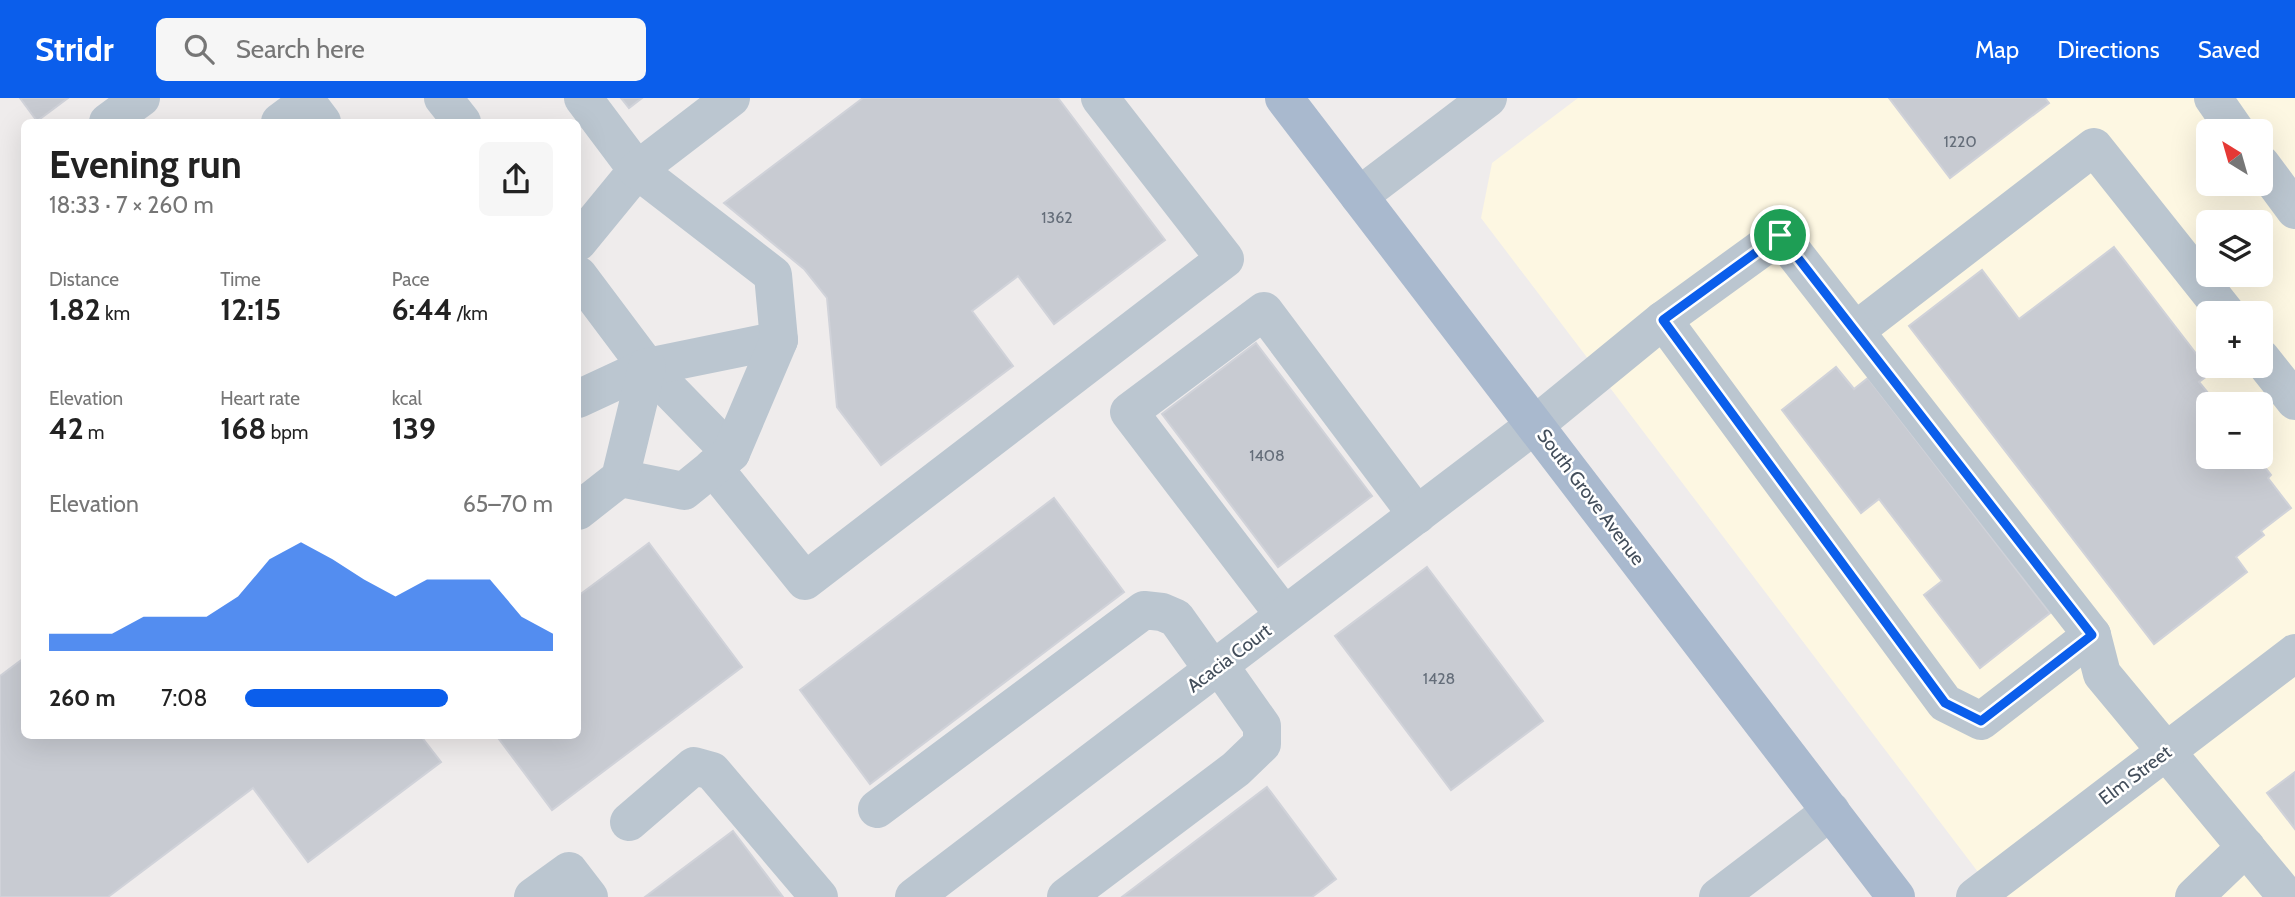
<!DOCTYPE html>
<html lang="en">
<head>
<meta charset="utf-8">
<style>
	:root { --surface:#fff; --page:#f6f6f6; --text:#222; --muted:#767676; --accent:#0b5eeb }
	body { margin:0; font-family:Cabin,sans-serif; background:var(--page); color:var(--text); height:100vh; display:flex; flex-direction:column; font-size:26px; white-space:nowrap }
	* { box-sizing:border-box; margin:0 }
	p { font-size:23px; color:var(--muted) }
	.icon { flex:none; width:38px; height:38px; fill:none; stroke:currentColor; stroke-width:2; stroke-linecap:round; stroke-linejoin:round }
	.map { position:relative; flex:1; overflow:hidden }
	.side { position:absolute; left:21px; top:21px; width:560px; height:620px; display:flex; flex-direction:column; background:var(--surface); border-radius:10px; box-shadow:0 7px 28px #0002 }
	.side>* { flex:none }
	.needle { width:46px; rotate:323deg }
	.fabs { position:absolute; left:2196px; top:21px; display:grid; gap:14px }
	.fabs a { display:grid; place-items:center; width:77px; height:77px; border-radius:10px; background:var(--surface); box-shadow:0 7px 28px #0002; font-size:35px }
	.pin { position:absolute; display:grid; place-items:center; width:60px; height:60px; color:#fff; margin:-30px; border:4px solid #fff; border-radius:50%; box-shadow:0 2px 7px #0007 }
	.round { display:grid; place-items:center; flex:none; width:74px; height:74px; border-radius:10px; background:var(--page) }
	.headline { display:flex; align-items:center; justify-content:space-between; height:119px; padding:0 28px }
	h1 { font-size:38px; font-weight:800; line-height:52px }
	.stats { display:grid; grid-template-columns:repeat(3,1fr); gap:10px; height:119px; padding:7px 28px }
	.stats div { display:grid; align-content:center }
	.stats b { font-size:30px; font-weight:800 }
	.stats small { font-size:19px; font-weight:400 }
	.stats p { font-size:19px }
	.chart { height:196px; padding:14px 28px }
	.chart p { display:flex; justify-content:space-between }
	.chart svg { width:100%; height:126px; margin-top:7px; fill:var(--accent); opacity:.7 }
	ul { padding:0 28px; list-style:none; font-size:23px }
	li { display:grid; grid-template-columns:112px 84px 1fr; align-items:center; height:52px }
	li i { height:18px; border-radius:9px; background:var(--accent) }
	header { display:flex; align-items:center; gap:42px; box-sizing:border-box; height:98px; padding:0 35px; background:var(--accent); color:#fff }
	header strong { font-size:33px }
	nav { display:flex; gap:38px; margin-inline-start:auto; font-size:24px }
	.search { width:490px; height:63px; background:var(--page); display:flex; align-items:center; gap:18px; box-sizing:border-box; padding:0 24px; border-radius:10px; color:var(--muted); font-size:26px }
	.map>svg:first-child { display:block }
</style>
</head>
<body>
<header>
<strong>Stridr</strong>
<div class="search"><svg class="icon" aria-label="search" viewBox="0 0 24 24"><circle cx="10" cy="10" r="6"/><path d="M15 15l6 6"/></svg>Search here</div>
<nav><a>Map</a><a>Directions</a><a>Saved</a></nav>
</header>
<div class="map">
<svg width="2295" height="799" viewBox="0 0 2295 799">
	<rect width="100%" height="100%" fill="#efecec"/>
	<!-- commercial -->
	<path fill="#fdf7e2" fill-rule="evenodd" d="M1578,0H2295V799H1997L1481,120L1492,65ZM2208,33H2261V86H2208ZM2208,124H2261V177H2208ZM2208,215H2261V268H2208ZM2208,306H2261V359H2208Z"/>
	<!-- building -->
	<g fill="#c8cbd2" stroke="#d0d2d9" stroke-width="2">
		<polygon points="20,0 68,0 37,23"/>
		<polygon points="621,0 642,0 629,10"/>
		<polygon points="863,0 1058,0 1165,142 1054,226 1018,178 972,213 1013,268 881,367 837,309 827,200 804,171 724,105"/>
		<polygon points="1889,0 2045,0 2049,5 1950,80"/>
		<polygon points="2114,149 2211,275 2199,284 2217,306 2208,306 2208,359 2257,359 2271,377 2268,380 2291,410 2261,433 2264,437 2236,459 2247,474 2154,546 1909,228 1982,172 2019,221"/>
		<polygon points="1256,245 1372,398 1278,469 1162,316"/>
		<polygon points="1836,269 1854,291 1868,280 2050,515 1980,570 1924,497 1942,483 1879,401 1861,415 1782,312"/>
		<polygon points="1054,400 1124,494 870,686 800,592"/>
		<polygon points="649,445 742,569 552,712 496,637 578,637 578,498"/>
		<polygon points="1427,469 1543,623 1451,692 1335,538"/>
		<polygon points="24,560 24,637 420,637 441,664 308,764 253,690 108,799 0,799 0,578"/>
		<polygon points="2295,674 2295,731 2267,695"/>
		<polygon points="1267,689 1336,781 1312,799 1122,799"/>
		<polygon points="733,733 783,799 645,799"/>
	</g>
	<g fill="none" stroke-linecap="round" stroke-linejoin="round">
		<!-- minor -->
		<g stroke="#bbc6d0" stroke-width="38">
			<polyline points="443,0 462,24"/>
			<polyline points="2213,0 2236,33"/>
			<polyline points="108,24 141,0"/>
			<polyline points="280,24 307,4 322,24"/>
			<polyline points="2261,66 2295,112"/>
			<polyline points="1359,98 1488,0"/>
			<polyline points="578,144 637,72 583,0"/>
			<polyline points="578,177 647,269 731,355"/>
			<polyline points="1663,222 1945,605 1981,623 2092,537"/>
			<polyline points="1855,233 2094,49 2226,215"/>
			<polyline points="2261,260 2295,303"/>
			<polyline points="578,301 647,269 779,242"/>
			<polyline points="713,369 805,483 1225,161 1100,0"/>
			<polyline points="620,380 684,393 731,355 779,242 773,177 637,72 731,0"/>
			<polyline points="578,413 620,380 647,269"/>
			<polyline points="1284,517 1129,314 1264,213 1417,417"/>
			<polyline points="877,711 1144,512 1162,514 1176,520 1213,572"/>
			<polyline points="629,724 694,668 712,673 819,799"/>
			<polyline points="533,799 569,773 589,799"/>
			<polyline points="914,799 1536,326 1663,222 1780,137 2092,537 2102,576 2287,799"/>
			<polyline points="1066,799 1236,671 1262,646 1262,628 1219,567"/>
			<polyline points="1718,799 1831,713"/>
			<polyline points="1975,799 2295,555"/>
			<polyline points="2194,799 2246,749"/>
		</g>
		<!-- major -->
		<polyline stroke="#a9b9ce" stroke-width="38" points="1284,0 1896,799"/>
	</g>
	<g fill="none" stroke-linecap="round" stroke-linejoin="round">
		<!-- route casing -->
		<g stroke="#fff" stroke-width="14">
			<polygon id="route" points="1780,137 2092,537 1981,623 1945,605 1663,222"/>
		</g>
		<!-- route -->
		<use href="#route" stroke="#0b5eeb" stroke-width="9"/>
	</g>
	<g text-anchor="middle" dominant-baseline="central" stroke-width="5" stroke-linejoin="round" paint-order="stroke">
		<!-- number labels -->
		<g font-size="16" fill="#646d79">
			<text x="1960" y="43">1220</text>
			<text x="1057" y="119">1362</text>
			<text x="1267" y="357">1408</text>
			<text x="1439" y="580">1428</text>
		</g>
		<!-- street labels -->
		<g font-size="19" fill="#434e5b" stroke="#fff">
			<text transform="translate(1591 399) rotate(53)">South Grove Avenue</text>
			<text transform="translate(1229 560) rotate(-37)">Acacia Court</text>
			<text transform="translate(2135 677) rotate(-37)">Elm Street</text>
		</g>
	</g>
</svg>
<div class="fabs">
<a><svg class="needle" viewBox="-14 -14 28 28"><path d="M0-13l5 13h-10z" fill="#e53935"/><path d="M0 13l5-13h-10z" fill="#767676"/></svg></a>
<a><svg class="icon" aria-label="layers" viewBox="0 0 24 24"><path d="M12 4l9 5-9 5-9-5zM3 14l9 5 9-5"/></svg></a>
<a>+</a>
<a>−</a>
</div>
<div class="pin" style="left:1780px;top:137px;background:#1e9e55"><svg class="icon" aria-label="arrive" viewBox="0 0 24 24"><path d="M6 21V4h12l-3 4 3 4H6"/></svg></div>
<section class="side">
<div class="headline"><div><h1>Evening run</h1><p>18:33 · 7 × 260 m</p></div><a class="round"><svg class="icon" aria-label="share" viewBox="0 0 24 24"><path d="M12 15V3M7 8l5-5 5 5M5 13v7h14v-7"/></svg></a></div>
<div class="stats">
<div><p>Distance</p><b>1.82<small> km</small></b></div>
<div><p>Time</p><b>12:15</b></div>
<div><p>Pace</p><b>6:44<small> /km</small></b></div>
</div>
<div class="stats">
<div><p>Elevation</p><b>42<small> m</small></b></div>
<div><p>Heart rate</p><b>168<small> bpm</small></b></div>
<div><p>kcal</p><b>139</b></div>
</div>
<div class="chart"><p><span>Elevation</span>65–70 m</p>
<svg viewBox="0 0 160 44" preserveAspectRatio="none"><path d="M0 44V38L10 38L20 38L30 32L40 32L50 32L60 25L70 12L80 6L90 12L100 19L110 25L120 19L130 19L140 19L150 32L160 38V44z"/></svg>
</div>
<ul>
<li><b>260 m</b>7:08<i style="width:66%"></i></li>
</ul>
</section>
</div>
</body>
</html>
